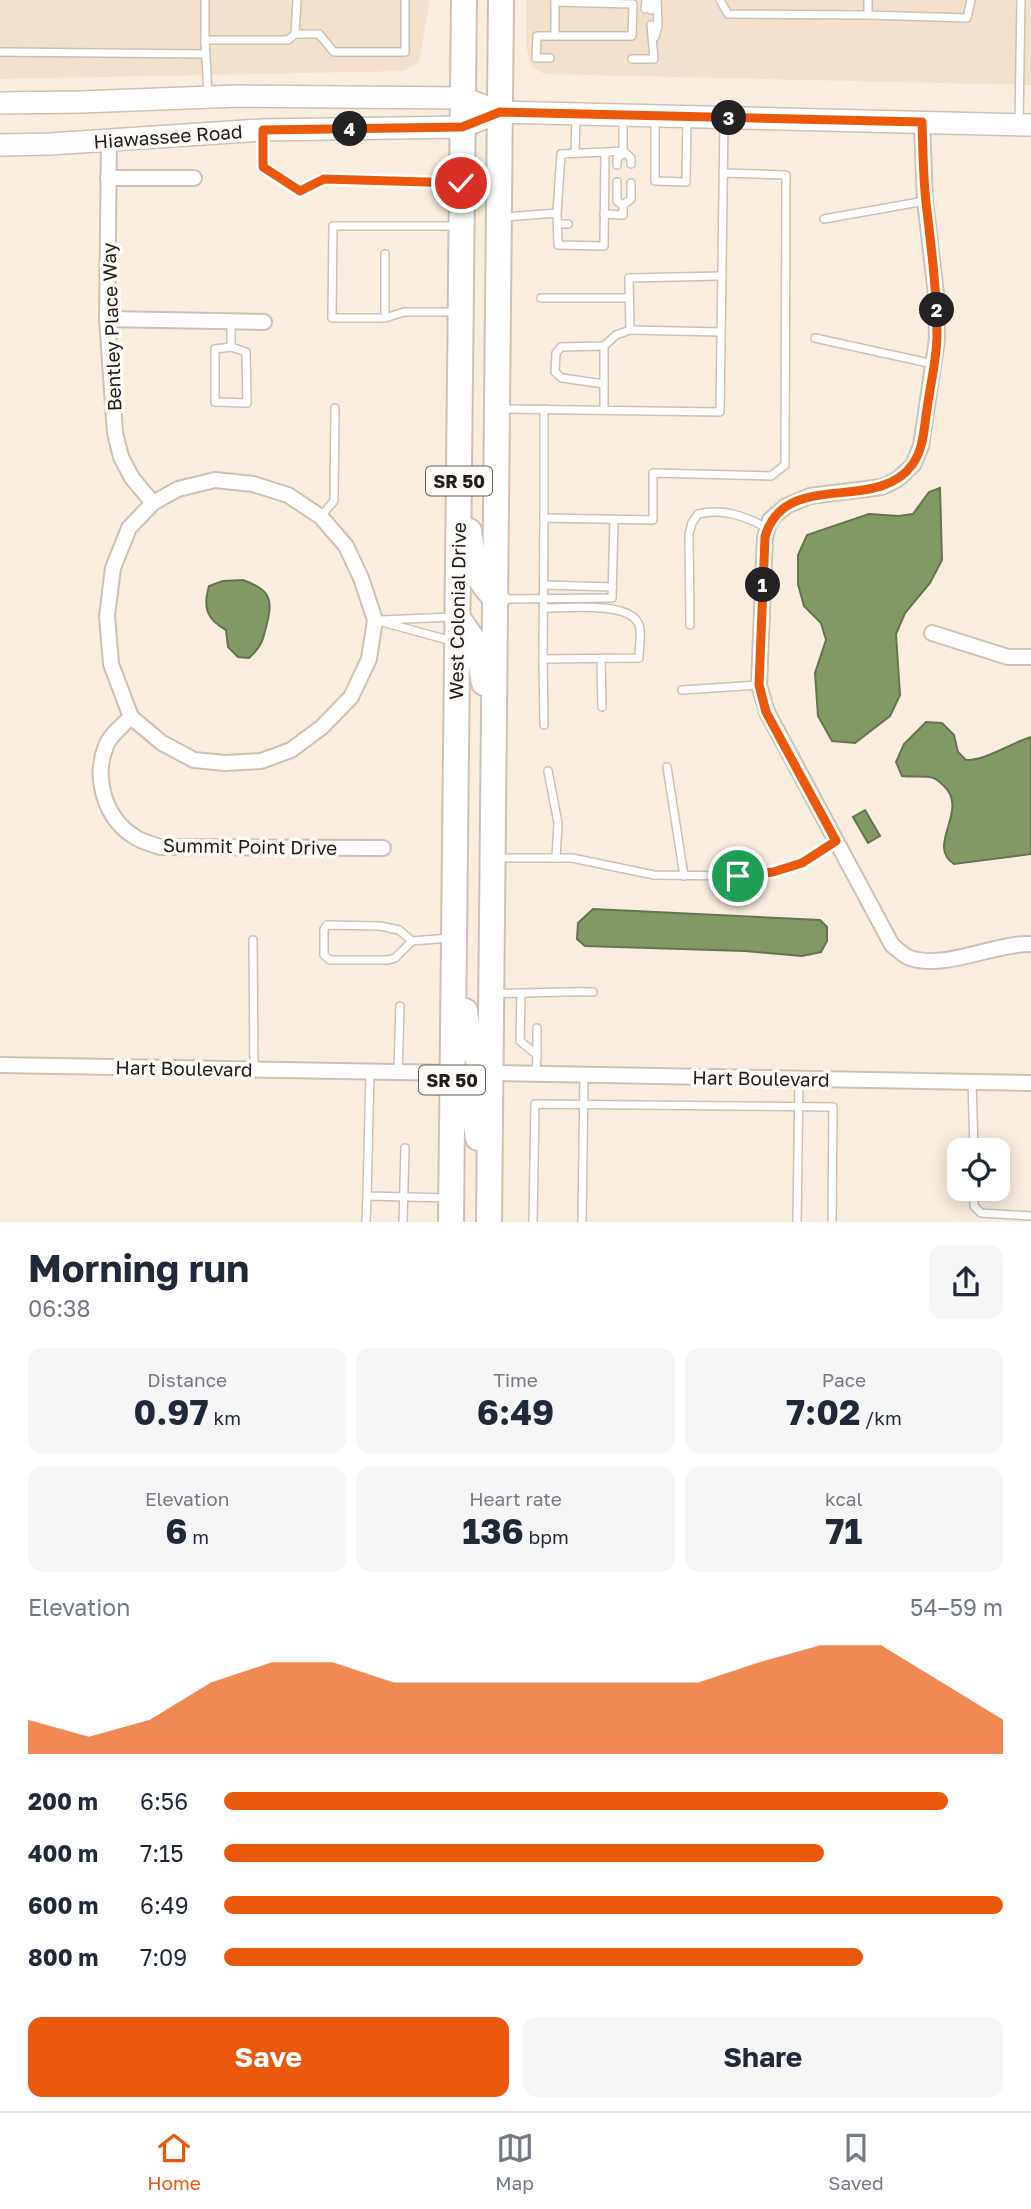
<!DOCTYPE html>
<html lang="en">
<head>
<meta charset="utf-8">
<style>
	:root { --surface:#fff; --page:#f6f6f7; --text:#1f2937; --muted:#747a83; --line:#e0e1e3; --accent:#ea580c }
	body { margin:0; font-family:"Golos Text",sans-serif; background:var(--page); color:var(--text); height:100vh; display:flex; flex-direction:column; font-size:26px; white-space:nowrap }
	* { box-sizing:border-box; margin:0 }
	p { font-size:23px; color:var(--muted) }
	.icon { flex:none; width:38px; height:38px; fill:none; stroke:currentColor; stroke-width:2; stroke-linecap:round; stroke-linejoin:round }
	.map { position:relative; height:1222px; overflow:hidden }
	.sheet { display:flex; flex-direction:column; background:var(--surface); flex:1 }
	.sheet>* { flex:none }
	.controls { position:absolute; left:947px; top:1138px; display:grid; gap:14px }
	.controls a { display:grid; place-items:center; width:63px; height:63px; border-radius:14px; background:var(--surface); box-shadow:0 4px 18px #0003; font-size:35px }
	.pin { position:absolute; display:grid; place-items:center; width:60px; height:60px; color:#fff; margin:-30px; border:4px solid #fff; border-radius:50%; box-shadow:0 2px 7px #0007 }
	.km { position:absolute; width:35px; height:35px; margin:-18px; border-radius:50%; background:#222; color:#fff; font-size:19px; line-height:35px; text-align:center }
	.round { display:grid; place-items:center; flex:none; width:74px; height:74px; border-radius:14px; background:var(--page) }
	.overview { display:flex; align-items:center; justify-content:space-between; height:119px; padding:0 28px }
	h1 { font-size:38px; font-weight:700; line-height:52px }
	.stats { display:grid; grid-template-columns:repeat(3,1fr); gap:10px; height:119px; padding:7px 28px }
	.stats div { display:grid; align-content:center; border-radius:14px; background:var(--page); text-align:center }
	.stats b { font-size:35px; font-weight:700 }
	.stats small { font-size:19px; font-weight:400 }
	.stats p { font-size:19px }
	.chart { height:196px; padding:14px 28px }
	.chart p { display:flex; justify-content:space-between }
	.chart svg { width:100%; height:126px; margin-top:7px; fill:var(--accent); opacity:.7 }
	.cta { display:flex; gap:14px; margin-top:auto; padding:14px 28px }
	.cta a { flex:1; height:80px; border-radius:14px; background:var(--accent); color:#fff; font-size:28px; font-weight:700; line-height:80px; text-align:center }
	.cta a+a { background:var(--page); color:var(--text) }
	ul { padding:0 28px; list-style:none; font-size:23px }
	li { display:grid; grid-template-columns:112px 84px 1fr; align-items:center; height:52px }
	li i { height:18px; border-radius:9px; background:var(--accent) }
	.tab-bar { display:flex; justify-content:space-around; align-items:center; height:98px; border-top:2px solid var(--line); background:var(--surface); font-size:19px; color:var(--muted) }
	.tab-bar a { display:grid; justify-items:center; gap:4px }
	.tab-bar .on { color:var(--accent) }
	.map>svg:first-child { display:block }
</style>
</head>
<body>
<div class="map">
<svg width="1031" height="1222" viewBox="0 0 1031 1222">
	<rect width="100%" height="100%" fill="#f8edde"/>
	<!-- built -->
	<g fill="#f2e2cd">
		<polygon points="0,0 430,0 419,62 404,71 0,79"/>
		<polygon points="526,0 1031,0 1031,85 544,74 531,66 526,47"/>
	</g>
	<!-- water -->
	<g fill="#829965" stroke="#65744e" stroke-width="2">
		<polygon points="940,488 942,560 930,583 905,613 896,634 900,695 890,716 855,743 832,741 818,716 815,673 826,640 821,623 804,606 798,584 798,555 807,535 869,514 899,516 913,514 929,492"/>
		<path d="M243,580C268,589 274,598 267,623C263,640 262,646 249,658L238,657L228,647L226,630C206,619 203,607 209,586L223,581Z"/>
		<path d="M926,722L942,723L954,735L958,752L966,760C985,761 1011,743 1031,737V854L954,864C925,845 971,810 943,785C940,782 934,777 929,777C921,776 911,777 902,776L896,762L904,744Z"/>
		<polygon points="865,810 880,836 868,843 853,817"/>
		<polygon points="593,909 820,920 827,927 827,941 821,952 802,956 745,951 585,946 577,939 578,923"/>
	</g>
	<g fill="none" stroke-linecap="round" stroke-linejoin="round">
		<!-- service casing -->
		<g stroke="#ccc1b3" stroke-width="10">
			<g id="service">
				<polyline points="720,0 728,14 868,15 868,0"/>
				<polyline points="645,9 646,0"/>
				<polyline points="651,10 652,0"/>
				<polyline points="868,15 967,18 971,0"/>
				<polyline points="295,34 319,34 334,52 405,52 405,0"/>
				<polyline points="555,36 555,0"/>
				<polyline points="655,37 658,26 657,0"/>
				<polyline points="205,40 205,0"/>
				<polyline points="0,52 206,54"/>
				<polyline points="550,58 536,58 537,36 632,36 633,4 555,2"/>
				<polyline points="632,59 654,59 651,25"/>
				<polyline points="208,94 205,40 288,40 295,34 297,0"/>
				<polyline points="655,117 655,181 686,182 687,118"/>
				<polyline points="1019,124 1021,0"/>
				<polyline points="263,131 263,167 301,191 324,179 457,183"/>
				<polyline points="623,151 631,158 631,164"/>
				<polyline points="605,152 623,151 623,116"/>
				<polyline points="575,153 576,115"/>
				<polyline points="617,165 617,158 625,153"/>
				<polyline points="617,182 617,201 623,205"/>
				<polyline points="604,214 623,215 623,205 631,199 631,183"/>
				<polyline points="504,217 557,213 561,154 605,152 604,246 558,245 557,213"/>
				<polyline points="824,219 925,201"/>
				<polyline points="558,224 568,224"/>
				<polyline points="541,298 629,298"/>
				<polyline points="456,312 404,312 385,318 332,318 333,226 457,226"/>
				<polyline points="385,318 385,254"/>
				<polyline points="630,330 721,332"/>
				<polyline points="815,338 933,364"/>
				<polygon points="231,347 246,352 247,403 215,402 215,349"/>
				<polyline points="231,347 231,321"/>
				<polyline points="604,384 562,378 555,372 556,353 561,347 604,346"/>
				<polyline points="502,409 720,412 724,121"/>
				<polyline points="604,410 604,346 616,335 630,330 629,278 722,276"/>
				<polyline points="321,516 334,501 335,408"/>
				<polyline points="544,518 544,409"/>
				<polyline points="545,585 612,587"/>
				<polyline points="501,599 612,598 614,520"/>
				<path d="M545,608C566,608 631,601 639,625C642,634 639,649 639,658L543,659L544,518L653,520V473L771,476L785,465L786,175L723,173"/>
				<polyline points="375,620 452,641"/>
				<polyline points="381,620 453,617"/>
				<path d="M690,625L689,534L692,523L698,514C723,508 745,516 767,528"/>
				<polyline points="543,659 544,725"/>
				<polyline points="601,659 602,707"/>
				<polyline points="682,690 759,685"/>
				<polyline points="667,767 684,876"/>
				<polyline points="548,771 558,823 556,858"/>
				<polyline points="497,858 572,858 654,875 738,876 773,872 802,863 836,841"/>
				<polyline points="253,940 254,1069"/>
				<polyline points="412,941 399,930 380,926 327,925 324,929 324,955 330,960 388,960 395,958 412,941 450,938"/>
				<path d="M496,993C529,994 560,991 593,992"/>
				<polyline points="521,994 520,1041 537,1055 536,1073"/>
				<polyline points="537,1055 537,1028"/>
				<polyline points="370,1072 367,1196 448,1198"/>
				<polyline points="398,1072 400,1006"/>
				<polyline points="972,1082 974,1150"/>
				<polyline points="974,1188 974,1206 981,1213 1031,1216"/>
				<polyline points="366,1222 367,1196"/>
				<polyline points="403,1222 405,1148"/>
				<polyline points="533,1222 535,1104 833,1107 832,1222"/>
				<polyline points="582,1222 584,1075"/>
				<polyline points="797,1222 799,1079"/>
			</g>
		</g>
		<!-- minor casing -->
		<g stroke="#ccc1b3" stroke-width="18">
			<g id="minor">
				<path d="M922,123L925,201L936,294L937,339L921,446L913,465L898,479L882,487L810,496L786,506L770,520L765,537L759,685L767,712L892,945C897,949 904,956 910,958C946,970 994,943 1031,944"/>
				<polyline points="109,140 107,319 115,433 121,457 132,478 153,503"/>
				<polyline points="108,178 194,178"/>
				<polyline points="107,319 264,322"/>
				<polygon points="215,480 253,484 288,495 321,517 346,546 361,578 375,620 369,659 351,697 322,727 291,750 261,761 225,763 194,760 162,743 131,717 111,664 107,616 113,568 129,528 153,503 178,489"/>
				<polyline points="932,633 1008,657 1031,657"/>
				<path d="M131,717C123,725 110,735 106,746C93,778 105,819 135,837C142,842 152,844 160,847L383,848"/>
				<polyline points="0,1065 453,1073"/>
				<polyline points="491,1073 1031,1083"/>
			</g>
		</g>
		<!-- secondary casing -->
		<g stroke="#ccc1b3" stroke-width="24">
			<g id="secondary">
				<polyline points="0,103 81,102 238,96 463,98 500,112 1031,125"/>
				<polyline points="0,145 50,144 262,130 462,127 500,112"/>
			</g>
		</g>
		<!-- trunk casing -->
		<g stroke="#ccc1b3" stroke-width="28">
			<g id="trunk">
				<path d="M469,531C474,561 473,578 497,599"/>
				<polyline points="457,617 478,647 484,683"/>
				<path d="M465,1011C469,1038 469,1055 491,1073"/>
				<polyline points="453,1073 471,1095 478,1138"/>
				<polyline points="451,1222 464,0"/>
				<polyline points="489,1222 501,0"/>
			</g>
		</g>
		<!-- service -->
		<use href="#service" stroke="#fff" stroke-width="7"/>
		<!-- minor -->
		<use href="#minor" stroke="#fff" stroke-width="14"/>
		<!-- secondary -->
		<use href="#secondary" stroke="#fff" stroke-width="21"/>
		<!-- trunk -->
		<use href="#trunk" stroke="#fff" stroke-width="24"/>
	</g>
	<g fill="none" stroke-linecap="round" stroke-linejoin="round">
		<!-- route casing -->
		<g stroke="#fff" stroke-width="14">
			<path id="route" d="M461,183L324,179L300,191L263,167V130L462,127L500,112L922,122C923,149 923,176 926,202C931,247 937,290 937,335C937,359 930,385 927,409C924,427 924,449 912,465C877,514 784,468 765,537L759,685L766,712L836,841L802,863L773,872L738,876"/>
		</g>
		<!-- route -->
		<use href="#route" stroke="#ea580c" stroke-width="9"/>
	</g>
	<g text-anchor="middle" dominant-baseline="central" stroke-width="7" stroke-linejoin="round" paint-order="stroke">
		<!-- shield labels -->
		<g fill="#fefcf9" stroke="#63605c" stroke-width="2">
			<rect x="426" y="466.5" width="66" height="29" rx="5"/>
			<rect x="419" y="1065.5" width="66" height="29" rx="5"/>
		</g>
		<g font-size="18" font-weight="bold" fill="#211d18">
			<text x="459" y="481">SR 50</text>
			<text x="452" y="1080">SR 50</text>
		</g>
		<!-- street labels -->
		<g font-size="19" fill="#211d18" stroke="#fefcf9">
			<text transform="translate(168 136) rotate(-4)">Hiawassee Road</text>
			<text transform="translate(111 327) rotate(-92)">Bentley Place Way</text>
			<text transform="translate(457 611) rotate(-89)">West Colonial Drive</text>
			<text transform="translate(250 846) rotate(1)">Summit Point Drive</text>
			<text transform="translate(184 1068) rotate(1)">Hart Boulevard</text>
			<text transform="translate(761 1078) rotate(1)">Hart Boulevard</text>
		</g>
	</g>
</svg>
<div class="controls">
<a><svg class="icon" aria-label="locate" viewBox="0 0 24 24"><circle cx="12" cy="12" r="6"/><path d="M12 2v4M12 18v4M2 12h4M18 12h4"/></svg></a>
</div>
<div class="pin" style="left:738px;top:876px;background:#1e9e55"><svg class="icon" aria-label="arrive" viewBox="0 0 24 24"><path d="M6 21V4h12l-3 4 3 4H6"/></svg></div>
<div class="pin" style="left:461px;top:183px;background:#d93025"><svg class="icon" aria-label="check" viewBox="0 0 24 24"><path d="M5 12l5 5 9-10"/></svg></div>
<b class="km" style="left:763px;top:585px">1</b>
<b class="km" style="left:937px;top:310px">2</b>
<b class="km" style="left:729px;top:118px">3</b>
<b class="km" style="left:350px;top:129px">4</b>
</div>
<section class="sheet">
<div class="overview"><div><h1>Morning run</h1><p>06:38</p></div><a class="round"><svg class="icon" aria-label="share" viewBox="0 0 24 24"><path d="M12 15V3M7 8l5-5 5 5M5 13v7h14v-7"/></svg></a></div>
<div class="stats">
<div><p>Distance</p><b>0.97<small> km</small></b></div>
<div><p>Time</p><b>6:49</b></div>
<div><p>Pace</p><b>7:02<small> /km</small></b></div>
</div>
<div class="stats">
<div><p>Elevation</p><b>6<small> m</small></b></div>
<div><p>Heart rate</p><b>136<small> bpm</small></b></div>
<div><p>kcal</p><b>71</b></div>
</div>
<div class="chart"><p><span>Elevation</span>54–59 m</p>
<svg viewBox="0 0 160 44" preserveAspectRatio="none"><path d="M0 44V32L10 38L20 32L30 19L40 12L50 12L60 19L70 19L80 19L90 19L100 19L110 19L120 12L130 6L140 6L150 19L160 32V44z"/></svg>
</div>
<ul>
<li><b>200 m</b>6:56<i style="width:93%"></i></li>
<li><b>400 m</b>7:15<i style="width:77%"></i></li>
<li><b>600 m</b>6:49<i style="width:100%"></i></li>
<li><b>800 m</b>7:09<i style="width:82%"></i></li>
</ul>
<div class="cta"><a>Save</a><a>Share</a></div>
</section>
<nav class="tab-bar">
<a class="on"><svg class="icon" aria-label="home" viewBox="0 0 24 24"><path d="M3 11l9-7 9 7M6 9v11h12V9"/></svg>Home</a>
<a><svg class="icon" aria-label="map" viewBox="0 0 24 24"><path d="M3 6l6-2 6 2 6-2v14l-6 2-6-2-6 2zM9 4v14M15 6v14"/></svg>Map</a>
<a><svg class="icon" aria-label="saved" viewBox="0 0 24 24"><path d="M7 4h10v16l-5-4-5 4z"/></svg>Saved</a>
</nav>
</body>
</html>
